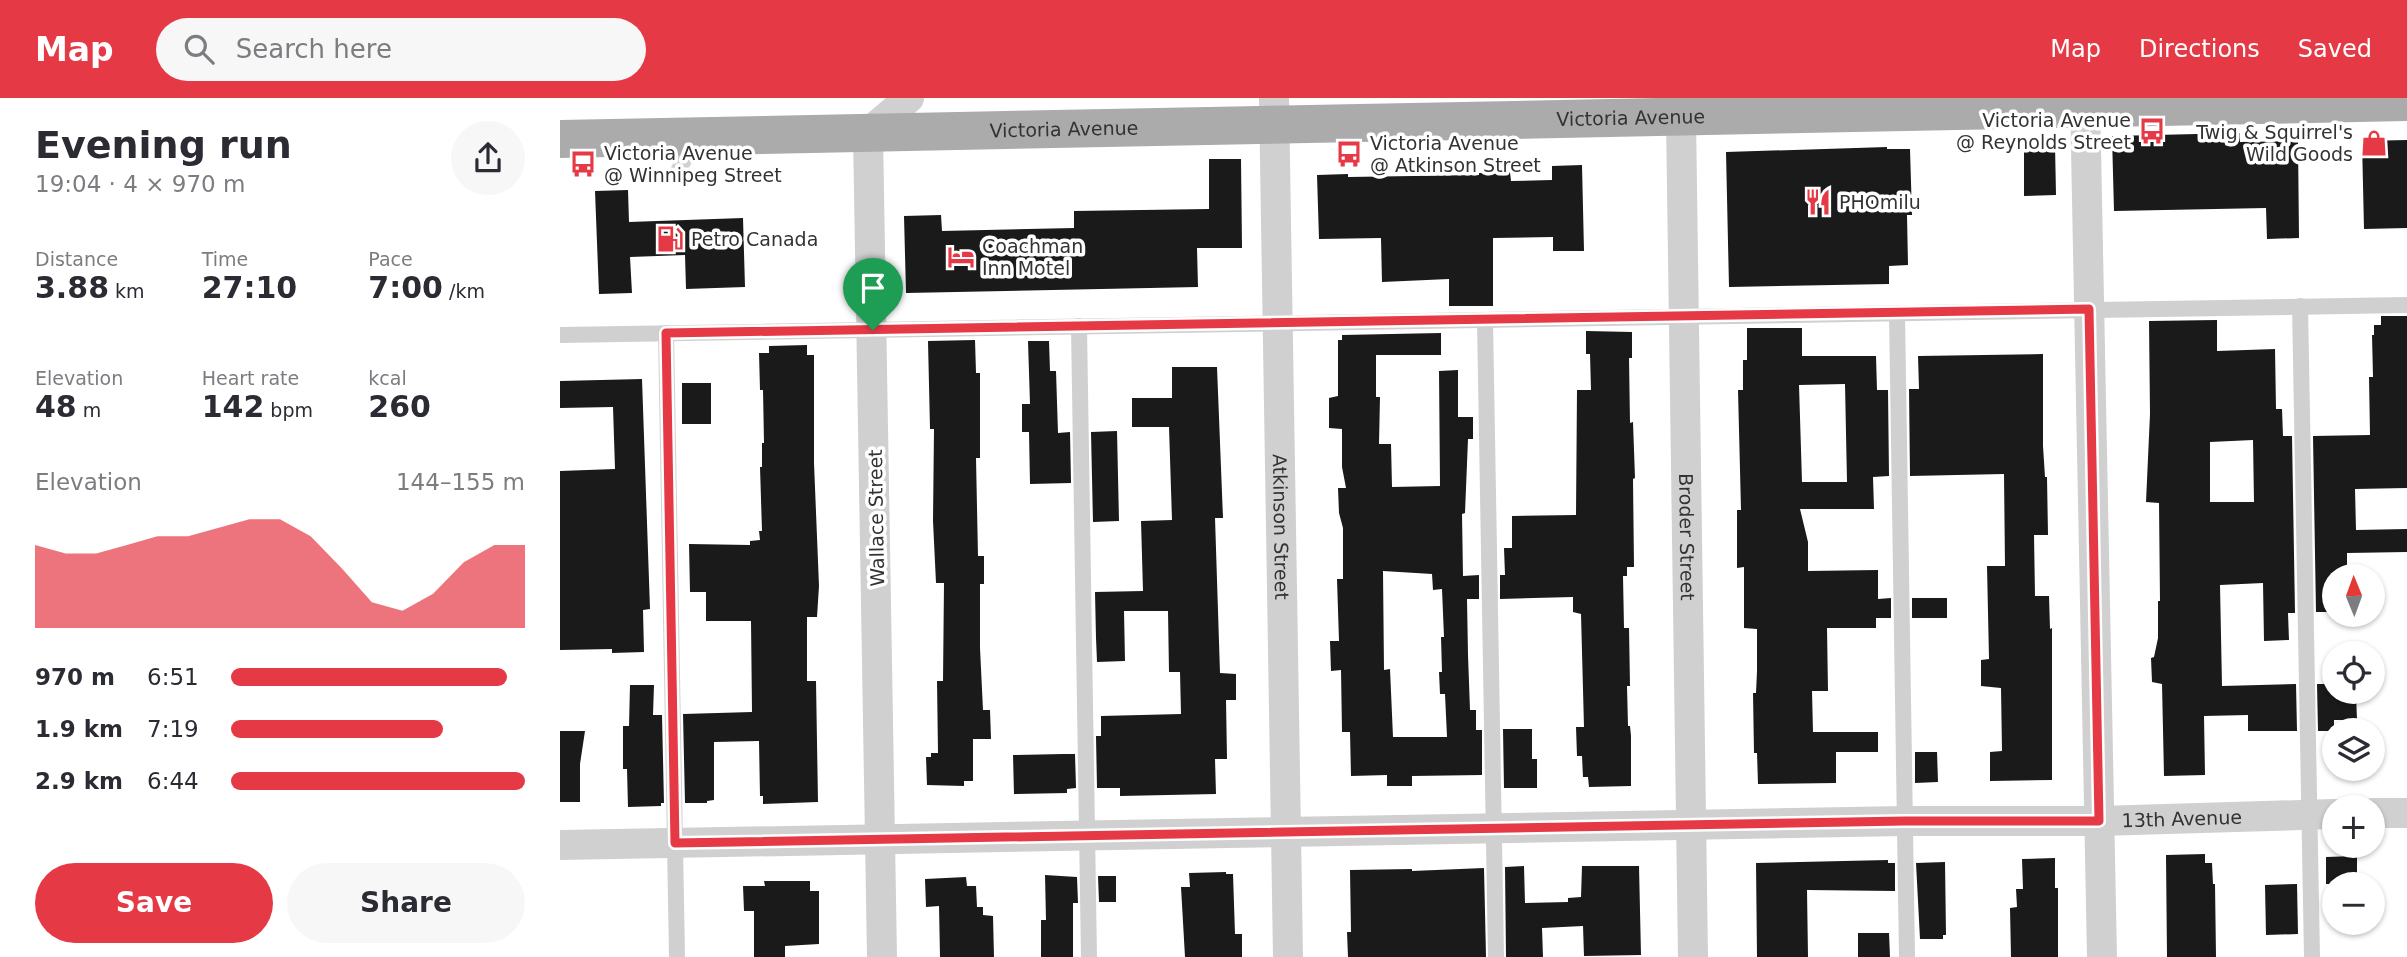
<!DOCTYPE html>
<html lang="en">
<head>
<meta charset="utf-8">
<style>
	:root { --surface:#fff; --page:#f7f7f7; --text:#2b2b33; --muted:#7c7c81; --accent:#e63946 }
	body { margin:0; font-family:"DejaVu Sans",sans-serif; background:var(--page); color:var(--text); height:100vh; display:flex; flex-direction:column; font-size:26px; white-space:nowrap }
	* { box-sizing:border-box; margin:0 }
	p { font-size:23px; color:var(--muted) }
	.icon { flex:none; width:38px; height:38px; fill:none; stroke:currentColor; stroke-width:2; stroke-linecap:round; stroke-linejoin:round }
	.map { position:relative; flex:1; overflow:hidden }
	.drawer { display:flex; flex-direction:column; background:var(--surface); width:560px }
	.drawer>* { flex:none }
	.needle { width:46px; rotate:359deg }
	.controls { position:absolute; left:1762px; top:466px; display:grid; gap:14px }
	.controls a { display:grid; place-items:center; width:63px; height:63px; border-radius:50%; background:var(--surface); box-shadow:0 2px 5px #0004; font-size:35px }
	.pin { position:absolute; display:grid; place-items:center; width:60px; height:60px; color:#fff; margin:-72px -30px; border-radius:50% 50% 50% 0; rotate:-45deg; box-shadow:0 0 7px #0007 }
	.pin .icon { rotate:45deg }
	.round { display:grid; place-items:center; flex:none; width:74px; height:74px; border-radius:37px; background:var(--page) }
	.headline { display:flex; align-items:center; justify-content:space-between; height:119px; padding:0 35px }
	h1 { font-size:38px; font-weight:700; line-height:52px }
	.metrics { display:grid; grid-template-columns:repeat(3,1fr); gap:10px; height:119px; padding:7px 35px }
	.metrics div { display:grid; align-content:center }
	.metrics b { font-size:30px; font-weight:700 }
	.metrics small { font-size:19px; font-weight:400 }
	.metrics p { font-size:19px }
	.chart { height:196px; padding:14px 35px }
	.chart p { display:flex; justify-content:space-between }
	.chart svg { width:100%; height:126px; margin-top:7px; fill:var(--accent); opacity:.7 }
	.cta { display:flex; gap:14px; margin-top:auto; padding:14px 35px }
	.cta a { flex:1; height:80px; border-radius:42px; background:var(--accent); color:#fff; font-size:28px; font-weight:700; line-height:80px; text-align:center }
	.cta a+a { background:var(--page); color:var(--text) }
	ul { padding:0 35px; list-style:none; font-size:23px }
	li { display:grid; grid-template-columns:112px 84px 1fr; align-items:center; height:52px }
	li i { height:18px; border-radius:9px; background:var(--accent) }
	header { display:flex; align-items:center; gap:42px; box-sizing:border-box; height:98px; padding:0 35px; background:var(--accent); color:#fff }
	header strong { font-size:33px }
	nav { display:flex; gap:38px; margin-inline-start:auto; font-size:24px }
	.search { width:490px; height:63px; background:var(--page); display:flex; align-items:center; gap:18px; box-sizing:border-box; padding:0 24px; border-radius:38px; color:var(--muted); font-size:26px }
	main { display:flex; flex:1; min-height:0 }
	.map>svg:first-child { display:block }
</style>
</head>
<body>
<header>
<strong>Map</strong>
<div class="search"><svg class="icon" aria-label="search" viewBox="0 0 24 24"><circle cx="10" cy="10" r="6"/><path d="M15 15l6 6"/></svg>Search here</div>
<nav><a>Map</a><a>Directions</a><a>Saved</a></nav>
</header>
<main>
<section class="drawer">
<div class="headline"><div><h1>Evening run</h1><p>19:04 · 4 × 970 m</p></div><a class="round"><svg class="icon" aria-label="share" viewBox="0 0 24 24"><path d="M12 15V3M7 8l5-5 5 5M5 13v7h14v-7"/></svg></a></div>
<div class="metrics">
<div><p>Distance</p><b>3.88<small> km</small></b></div>
<div><p>Time</p><b>27:10</b></div>
<div><p>Pace</p><b>7:00<small> /km</small></b></div>
</div>
<div class="metrics">
<div><p>Elevation</p><b>48<small> m</small></b></div>
<div><p>Heart rate</p><b>142<small> bpm</small></b></div>
<div><p>kcal</p><b>260</b></div>
</div>
<div class="chart"><p><span>Elevation</span>144–155 m</p>
<svg viewBox="0 0 160 44" preserveAspectRatio="none"><path d="M0 44V15L10 18L20 18L30 15L40 12L50 12L60 9L70 6L80 6L90 12L100 23L110 35L120 38L130 32L140 21L150 15L160 15V44z"/></svg>
</div>
<ul>
<li><b>970 m</b>6:51<i style="width:94%"></i></li>
<li><b>1.9 km</b>7:19<i style="width:72%"></i></li>
<li><b>2.9 km</b>6:44<i style="width:100%"></i></li>
</ul>
<div class="cta"><a>Save</a><a>Share</a></div>
</section>
<div class="map">
<svg width="1847" height="859" viewBox="0 0 1847 859">
	<rect width="100%" height="100%" fill="#fff"/>
	<!-- building -->
	<g fill="#1a1a1a" fill-rule="evenodd">
		<polygon points="1680,35 1680,44 1738,43 1739,140 1707,141 1706,110 1554,113 1552,38"/>
		<polygon points="1847,42 1847,130 1804,131 1802,43"/>
		<polygon points="1495,47 1496,97 1464,98 1464,48"/>
		<polygon points="1327,49 1327,51 1350,51 1352,117 1347,117 1348,167 1329,168 1329,186 1169,189 1166,54"/>
		<polygon points="649,61 681,61 682,150 637,150 638,189 346,195 344,118 381,117 382,133 514,130 514,113 649,111"/>
		<polygon points="1022,67 1024,153 993,153 993,139 933,140 933,208 889,208 889,181 822,184 821,140 759,141 757,77 788,76 788,79 919,77 919,75 950,74 951,83 992,82 992,68"/>
		<polygon points="68,92 69,124 183,120 185,189 126,191 125,157 70,159 72,195 39,196 35,93"/>
		<polygon points="1821,218 1847,218 1847,390 1795,391 1796,432 1847,431 1847,454 1787,455 1787,478 1774,478 1774,514 1756,514 1753,338 1810,337 1809,279 1813,279 1812,237 1814,237 1814,227 1821,227"/>
		<path d="M1657,222V253L1715,251L1716,311H1722L1723,338H1732L1735,515H1728L1729,542L1704,543L1703,485L1660,487L1662,588L1736,586L1737,633H1688V617L1644,618L1645,677L1604,678L1602,586L1592,584L1591,560L1594,559L1598,540V503H1600L1599,405L1586,404L1590,316L1589,223ZM1693,342L1694,404H1650V344Z"/>
		<path d="M1187,230H1242V258H1316L1317,292H1328L1329,378L1313,379L1314,411H1240L1248,444V473L1318,472V501L1331,500V520H1316V530H1267L1268,593H1252L1253,634H1318V654H1276V685L1198,686L1197,655H1194L1193,595H1196L1197,573V531L1184,530V469L1177,470V412H1181L1178,292H1183V262H1187ZM1285,286L1287,384H1242L1239,287Z"/>
		<polygon points="1026,233 1072,234 1072,260 1069,260 1070,325 1073,324 1075,380 1073,381 1074,469 1067,469 1067,478 1063,478 1064,530 1069,530 1070,588 1067,588 1068,628 1070,628 1071,638 1071,688 1029,689 1028,679 1023,679 1022,658 1017,658 1016,629 1024,629 1021,516 1013,514 1013,499 940,501 940,477 945,477 944,450 952,450 952,418 1016,417 1017,292 1031,292 1030,256 1026,256"/>
		<path d="M881,235V257H816V299H820L819,346H831L832,389L880,388L879,273L898,272V319H913V341H908L905,415L902,416L903,478L919,477V501H907L908,557L910,612H916V632H922V677L852,678V688H827V677L791,678L790,634H782L781,572L771,573L770,543H779L777,481H783V430L779,415L778,390H786L782,369V331L769,330V300L778,298V242H782V237ZM823,473L872,476L873,492L882,491L884,539H881L882,574H879L880,596H885L887,639H833L830,571L824,572Z"/>
		<polygon points="415,242 416,275 420,275 420,360 416,360 418,458 424,458 424,486 420,486 420,550 423,612 430,612 431,641 413,641 413,683 404,683 404,688 367,687 366,659 371,659 371,655 378,655 377,583 383,583 384,485 376,485 373,423 374,331 370,331 368,243"/>
		<polygon points="468,243 489,243 490,273 496,273 498,335 510,334 511,385 470,386 469,334 462,334 462,306 470,306"/>
		<polygon points="247,247 247,257 254,257 254,365 259,488 257,519 247,519 247,583 256,583 258,704 203,706 203,698 200,698 199,643 154,644 154,702 147,703 147,705 125,705 123,616 192,614 191,523 146,523 146,494 130,494 129,446 190,447 190,443 200,442 199,433 202,433 200,369 202,369 202,345 204,345 203,292 200,292 199,255 209,255 209,248"/>
		<polygon points="1483,256 1483,348 1485,379 1487,379 1488,437 1474,437 1475,498 1489,498 1490,531 1492,530 1492,682 1430,683 1430,654 1442,653 1441,590 1421,588 1421,562 1429,561 1427,468 1445,468 1444,376 1350,378 1349,291 1359,291 1358,258"/>
		<polygon points="612,269 657,269 663,420 655,420 660,575 676,576 676,602 666,602 667,661 655,661 656,696 560,698 560,690 537,690 536,638 541,638 541,618 621,616 620,574 609,574 608,513 564,513 565,563 537,564 536,540 535,494 583,493 581,423 612,422 609,329 572,329 572,300 612,300"/>
		<polygon points="82,281 90,511 83,512 84,554 52,555 52,551 0,552 0,373 55,371 53,309 0,310 0,283"/>
		<rect x="122" y="285" width="29" height="41"/>
		<polygon points="557,333 559,423 533,424 531,334"/>
		<rect x="1352" y="500" width="35" height="20"/>
		<polygon points="1757,586 1774,586 1774,595 1796,595 1797,622 1774,622 1774,633 1758,633"/>
		<polygon points="70,587 94,587 93,617 102,617 104,705 101,705 101,708 68,709 67,671 63,671 63,628 69,628"/>
		<polygon points="943,631 972,631 972,661 977,661 977,690 944,690"/>
		<polygon points="0,633 25,633 20,666 20,704 0,704"/>
		<polygon points="1355,654 1377,654 1378,684 1355,685"/>
		<polygon points="503,656 515,656 516,690 507,691 507,695 454,696 453,657"/>
		<polygon points="1645,756 1645,765 1652,765 1653,786 1655,786 1656,859 1607,859 1606,757"/>
		<polygon points="1797,758 1797,786 1766,786 1766,759"/>
		<polygon points="1495,760 1495,790 1498,790 1498,859 1451,859 1450,810 1457,809 1456,791 1463,791 1462,761"/>
		<polygon points="1328,762 1328,765 1335,765 1335,793 1247,792 1248,859 1197,859 1196,765"/>
		<polygon points="1385,764 1386,837 1383,837 1383,841 1360,841 1356,765"/>
		<polygon points="964,768 965,805 1008,804 1008,800 1021,799 1022,768 1079,768 1081,857 1024,858 1023,828 982,830 983,859 946,859 945,769"/>
		<polygon points="924,770 926,859 788,859 787,834 791,834 790,772 852,771 852,773"/>
		<polygon points="666,774 666,776 673,776 675,836 682,836 682,859 625,859 621,789 630,789 629,775"/>
		<polygon points="485,777 517,779 518,805 513,805 513,859 481,859 481,822 486,822"/>
		<polygon points="538,778 556,778 556,804 539,804"/>
		<polygon points="406,779 407,788 416,788 417,809 423,809 423,817 433,818 434,859 380,859 379,808 366,809 365,781"/>
		<polygon points="204,783 250,783 250,793 259,793 259,846 225,848 225,859 194,859 194,813 184,813 183,788 205,788"/>
		<polygon points="1737,786 1738,836 1706,837 1705,787"/>
		<polygon points="1298,835 1329,835 1330,859 1298,859"/>
	</g>
	<g fill="none" stroke-linecap="round" stroke-linejoin="round">
		<!-- lane -->
		<g stroke="#d0d0d0" stroke-width="16">
			<polyline points="115,79 135,41"/>
			<polyline points="1740,208 1752,859"/>
			<polyline points="1337,215 1347,859"/>
			<polyline points="925,222 936,859"/>
			<polyline points="519,228 529,859"/>
			<polyline points="106,235 117,859"/>
			<polyline points="0,237 1847,207"/>
		</g>
		<!-- street -->
		<g stroke="#d0d0d0" stroke-width="30">
			<path id="s1" d="M714,0L728,859"/>
			<polyline points="1525,0 1542,859"/>
			<path id="s2" d="M1121,19L1133,859"/>
			<polyline points="1813,715 1847,715"/>
			<path id="s3" d="M0,747L1345,723H1539L1774,716"/>
			<polyline points="322,859 308,35 349,0"/>
		</g>
		<!-- primary -->
		<path stroke="#ababab" stroke-width="38" id="s4" d="M0,41L1847,4"/>
	</g>
	<g fill="none" stroke-linecap="round" stroke-linejoin="round">
		<!-- route casing -->
		<g stroke="#fff" stroke-width="14">
			<polygon id="route" points="1529,211 1539,723 1345,723 115,745 106,235"/>
		</g>
		<!-- route -->
		<use href="#route" stroke="#e63946" stroke-width="9"/>
	</g>
	<!-- icons -->
	<defs>
		<g id="bus-bare" transform="scale(2.1)"><path d="M-5-6H5V4H4V6H2V4H-2V6H-4V4H-5ZM-3.5-4V0h7V-4ZM-3.5 1.2v1.5H-2V1.2ZM2 1.2v1.5H3.5V1.2Z" fill="#e63946" stroke="#fff" stroke-width="2.5" paint-order="stroke"/></g>
		<g id="shop-bare" transform="scale(2.1)"><path d="M-5-2.5h2.3a2.7 3.5 0 0 1 5.4 0H5L5.5 6h-11ZM-1.5-2.5h3a1.5 2.3 0 0 0-3 0Z" fill="#e63946" stroke="#fff" stroke-width="2.5" paint-order="stroke"/></g>
		<g id="restaurant-bare" transform="scale(2.1)"><path d="M-5-6h1v4h1v-4h1v4h1v-4h1v5L-1.5 .5V6h-2V.5L-5-1ZM5-6V6H3V1.5H1.5Q1.5-4 5-6Z" fill="#e63946" stroke="#fff" stroke-width="2.5" paint-order="stroke"/></g>
		<g id="fuel-bare" transform="scale(2.1)"><path d="M-5.5-6h7V0h2V4h1.3V-2.5L3-4.5l.8-.8L6-3V5H2.5V1h-1V6h-7ZM-4.2-4.7v3.2H.2V-4.7Z" fill="#e63946" stroke="#fff" stroke-width="2.5" paint-order="stroke"/></g>
		<g id="hotel-bare" transform="scale(2.1)"><path d="M-6-4.5h1.5V1H6V5H4.5V3h-9V5H-6ZM-4 0a1.8 1.8 0 1 1 3.6 0ZM.5 0V-2.5h3Q6-2.5 6 0Z" fill="#e63946" stroke="#fff" stroke-width="2.5" paint-order="stroke"/></g>
	</defs>
	<g fill-rule="evenodd">
		<use href="#bus-bare" x="1592" y="33"/>
		<use href="#shop-bare" x="1814" y="45"/>
		<use href="#bus-bare" x="789" y="56"/>
		<use href="#bus-bare" x="23" y="66"/>
		<use href="#restaurant-bare" x="1258" y="104"/>
		<use href="#fuel-bare" x="110" y="141"/>
		<use href="#hotel-bare" x="401" y="159"/>
	</g>
	<g text-anchor="middle" dominant-baseline="central" stroke-width="7" stroke-linejoin="round" paint-order="stroke">
		<!-- street labels -->
		<g font-size="19" fill="#333" stroke="#fff">
			<text stroke="none"><textPath href="#s4" startOffset="1071">Victoria Avenue</textPath></text>
			<text stroke="none"><textPath href="#s4" startOffset="504">Victoria Avenue</textPath></text>
			<text transform="translate(316 420) rotate(-91)">Wallace Street</text>
			<text stroke="none"><textPath href="#s1" startOffset="429">Atkinson Street</textPath></text>
			<text stroke="none"><textPath href="#s2" startOffset="420">Broder Street</textPath></text>
			<text stroke="none"><textPath href="#s3" startOffset="1622">13th Avenue</textPath></text>
		</g>
		<!-- poi labels -->
		<g font-size="19" fill="#333" stroke="#fff" text-anchor="start">
			<text x="1571" y="22" text-anchor="end">Victoria Avenue<tspan x="1571" dy="22">@ Reynolds Street</tspan></text>
			<text x="1793" y="34" text-anchor="end">Twig &amp; Squirrel's<tspan x="1793" dy="22">Wild Goods</tspan></text>
			<text x="810" y="45">Victoria Avenue<tspan x="810" dy="22">@ Atkinson Street</tspan></text>
			<text x="44" y="55">Victoria Avenue<tspan x="44" dy="22">@ Winnipeg Street</tspan></text>
			<text x="1279" y="104">PHOmilu</text>
			<text x="131" y="141">Petro Canada</text>
			<text x="422" y="148">Coachman<tspan x="422" dy="22">Inn Motel</tspan></text>
		</g>
	</g>
</svg>
<div class="controls">
<a><svg class="needle" viewBox="-14 -14 28 28"><path d="M0-13l5 13h-10z" fill="#e53935"/><path d="M0 13l5-13h-10z" fill="#7c7c81"/></svg></a>
<a><svg class="icon" aria-label="locate" viewBox="0 0 24 24"><circle cx="12" cy="12" r="6"/><path d="M12 2v4M12 18v4M2 12h4M18 12h4"/></svg></a>
<a><svg class="icon" aria-label="layers" viewBox="0 0 24 24"><path d="M12 4l9 5-9 5-9-5zM3 14l9 5 9-5"/></svg></a>
<a>+</a>
<a>−</a>
</div>
<div class="pin" style="left:313px;top:232px;background:#1e9e55"><svg class="icon" aria-label="arrive" viewBox="0 0 24 24"><path d="M6 21V4h12l-3 4 3 4H6"/></svg></div>
</div>
</main>
</body>
</html>
